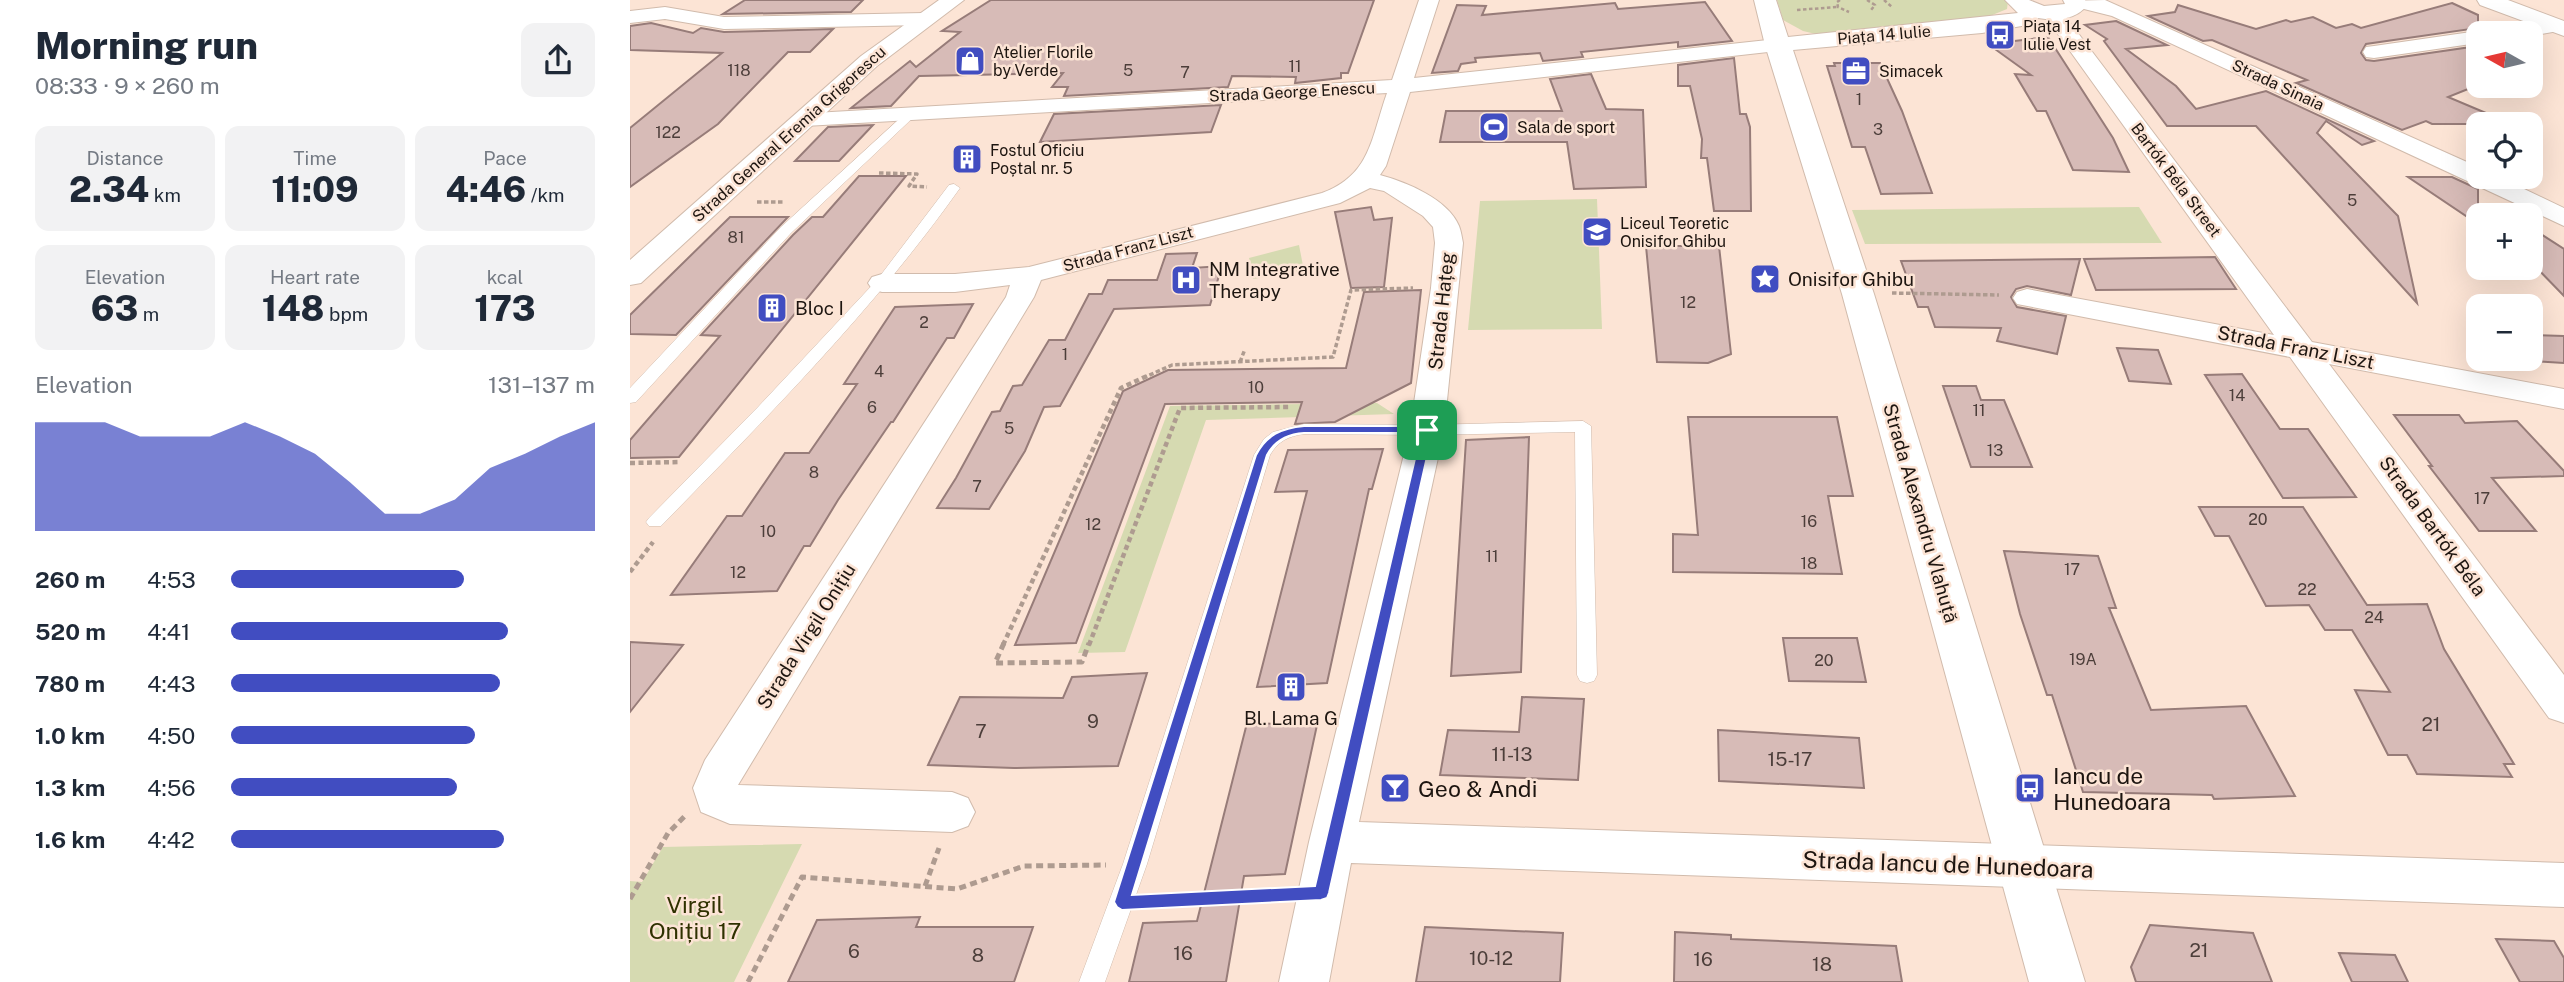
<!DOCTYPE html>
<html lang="en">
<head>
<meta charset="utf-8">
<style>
	:root { --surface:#fff; --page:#f2f2f3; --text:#1f2937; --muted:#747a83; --accent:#414dc1 }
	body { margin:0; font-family:"Public Sans",sans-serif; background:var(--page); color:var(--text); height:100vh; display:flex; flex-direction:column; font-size:26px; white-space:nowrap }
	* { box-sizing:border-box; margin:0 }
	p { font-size:23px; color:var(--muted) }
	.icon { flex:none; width:38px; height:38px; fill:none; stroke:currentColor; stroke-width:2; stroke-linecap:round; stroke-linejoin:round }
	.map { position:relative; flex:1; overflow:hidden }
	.side { display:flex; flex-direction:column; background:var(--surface); width:630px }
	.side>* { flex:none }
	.needle { width:46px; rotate:278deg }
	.tools { position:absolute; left:1836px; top:21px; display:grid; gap:14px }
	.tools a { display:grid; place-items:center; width:77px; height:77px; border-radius:14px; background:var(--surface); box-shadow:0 7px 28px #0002; font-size:35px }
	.pin { position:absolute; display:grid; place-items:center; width:60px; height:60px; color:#fff; margin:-30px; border-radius:14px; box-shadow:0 4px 10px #0006 }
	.round { display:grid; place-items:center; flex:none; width:74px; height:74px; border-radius:14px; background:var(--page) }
	.head { display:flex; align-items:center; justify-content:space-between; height:119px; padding:0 35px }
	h1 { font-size:38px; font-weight:800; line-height:52px }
	.figures { display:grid; grid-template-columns:repeat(3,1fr); gap:10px; height:119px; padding:7px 35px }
	.figures div { display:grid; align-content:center; border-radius:14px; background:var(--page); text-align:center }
	.figures b { font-size:35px; font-weight:800 }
	.figures small { font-size:19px; font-weight:400 }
	.figures p { font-size:19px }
	.chart { height:196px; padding:14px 35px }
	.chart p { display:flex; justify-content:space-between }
	.chart svg { width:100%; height:126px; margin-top:7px; fill:var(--accent); opacity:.7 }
	ul { padding:0 35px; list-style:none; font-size:23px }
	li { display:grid; grid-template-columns:112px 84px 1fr; align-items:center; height:52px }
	li i { height:18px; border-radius:9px; background:var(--accent) }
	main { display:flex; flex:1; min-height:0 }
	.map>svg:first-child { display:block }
</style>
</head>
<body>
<main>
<section class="side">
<div class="head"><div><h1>Morning run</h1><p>08:33 · 9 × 260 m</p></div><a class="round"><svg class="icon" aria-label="share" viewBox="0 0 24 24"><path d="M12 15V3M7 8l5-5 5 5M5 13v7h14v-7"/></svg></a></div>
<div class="figures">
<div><p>Distance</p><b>2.34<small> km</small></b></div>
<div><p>Time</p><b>11:09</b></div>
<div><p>Pace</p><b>4:46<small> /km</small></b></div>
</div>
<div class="figures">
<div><p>Elevation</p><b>63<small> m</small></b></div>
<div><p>Heart rate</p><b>148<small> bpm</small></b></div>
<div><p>kcal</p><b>173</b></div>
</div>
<div class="chart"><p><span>Elevation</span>131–137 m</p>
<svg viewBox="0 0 160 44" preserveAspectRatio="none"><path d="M0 44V6L10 6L20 6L30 11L40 11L50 11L60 6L70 11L80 17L90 27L100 38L110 38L120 33L130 22L140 17L150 11L160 6V44z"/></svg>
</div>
<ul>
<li><b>260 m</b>4:53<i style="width:64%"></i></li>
<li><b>520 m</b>4:41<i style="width:76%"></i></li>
<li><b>780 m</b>4:43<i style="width:74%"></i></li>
<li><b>1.0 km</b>4:50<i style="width:67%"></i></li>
<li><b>1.3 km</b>4:56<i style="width:62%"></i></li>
<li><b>1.6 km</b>4:42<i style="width:75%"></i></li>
</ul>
</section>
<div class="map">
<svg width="1934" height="982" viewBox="0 0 1934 982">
	<rect width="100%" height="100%" fill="#fce4d5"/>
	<!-- green -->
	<g fill="#d6dab1">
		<polygon points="1147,0 1377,0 1378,1 1377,9 1355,18 1190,35 1173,31 1153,20"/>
		<polygon points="967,199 972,329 838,330 850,201"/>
		<polygon points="1509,207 1532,243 1235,244 1222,210"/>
		<polygon points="669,245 674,271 623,279 619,258"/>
		<polygon points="747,403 764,414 576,420 495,652 448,653 540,406"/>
		<polygon points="172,844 104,982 0,982 0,881 12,882 33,847"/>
	</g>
	<!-- building -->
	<g fill="#d7bbb7" stroke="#977c79" stroke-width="2">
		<polygon points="115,0 233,0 221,12 93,14"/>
		<polygon points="361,0 744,0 718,73 711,73 711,78 665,83 666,77 602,76 598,87 434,96 438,87 422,87 433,73 289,76 261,106 221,108 280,61 286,67 330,32 312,31"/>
		<polygon points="1075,2 1102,41 1048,47 1048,42 951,52 953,57 913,61 910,53 845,58 846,62 831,64 828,71 802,73 827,5 856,6 852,15 985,3 988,9"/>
		<polygon points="1822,3 1848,15 1848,28 1736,44 1731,53 1736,60 1744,61 1848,46 1848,85 1818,97 1882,124 1802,124 1796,121 1772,130 1666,83 1677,80 1582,40 1573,41 1518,16 1545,12 1548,5 1626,29 1656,20 1661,22 1683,17 1706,28 1722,24 1731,28"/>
		<polygon points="1486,21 1537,45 1496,49 1546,86 1566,109 1636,91 1744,141 1732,145 1696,121 1687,133 1768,216 1787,303 1626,126 1537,126 1474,41 1477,39 1455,25"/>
		<polygon points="21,23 63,33 71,28 94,32 203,29 180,52 158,52 88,124 0,187 0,128 92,53 0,50 0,26"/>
		<polygon points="1418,37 1483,138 1499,172 1443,170 1416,111 1407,111 1385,74 1401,75 1358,44"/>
		<polygon points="1104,58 1110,114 1116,114 1120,127 1121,211 1084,211 1077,158 1071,158 1072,139 1060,86 1048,86 1048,65"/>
		<polygon points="1204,63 1250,63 1272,111 1302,193 1251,194 1235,147 1222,147 1197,66 1205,66"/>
		<polygon points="961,74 976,109 1013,110 1016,187 944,189 937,142 810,142 816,111 932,111 920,79"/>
		<polygon points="591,105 581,132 410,142 424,114"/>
		<polygon points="243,125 209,161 165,161 198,127"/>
		<polygon points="229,176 276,176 49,457 0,458 0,440 90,336 71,335 163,235 182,217 193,217"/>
		<polygon points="1778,177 1822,177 1848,189 1848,224"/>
		<polygon points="741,207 744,220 762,218 754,287 721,288 705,212"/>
		<polygon points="100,217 158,217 46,335 0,334 0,315"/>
		<polygon points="1900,227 1934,249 1934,296 1900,261"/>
		<polygon points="1016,246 1089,246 1101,354 1078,363 1027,362"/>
		<polygon points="567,253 562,268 592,266 580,305 484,309 430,406 414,407 395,451 359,509 307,508 326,478 362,412 370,411 383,386 392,385 419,340 435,340 459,294 472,294 478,280 527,280 536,254"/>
		<polygon points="1585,257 1606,289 1466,290 1454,259"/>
		<polygon points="1450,259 1441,295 1397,286 1386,289 1381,297 1387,307 1436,316 1427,354 1367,341 1371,328 1305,327 1298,307 1288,307 1271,261"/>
		<polygon points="791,290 781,383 705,422 665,424 672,402 535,404 446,643 385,645 493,391 538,370 716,368 734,292"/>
		<polygon points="343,304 324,338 317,338 263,422 261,422 208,500 180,546 174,546 147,591 41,595 97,516 112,516 155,453 179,453 227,384 214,384 265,307"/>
		<polygon points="1900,335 1934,336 1934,363 1900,361"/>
		<polygon points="1487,348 1528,350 1541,384 1499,381"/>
		<polygon points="1612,374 1650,429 1678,429 1726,497 1653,498 1575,375"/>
		<polygon points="1313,386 1346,386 1351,400 1374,400 1402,467 1341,467"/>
		<polygon points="1764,415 1829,415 1835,423 1887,421 1934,471 1934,476 1862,478 1906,531 1849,531 1799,466 1802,466"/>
		<polygon points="1058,417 1207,417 1223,496 1198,496 1212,574 1043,572 1043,534 1068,535"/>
		<polygon points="899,437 891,672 821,676 836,440"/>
		<polygon points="753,449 742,489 739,489 697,683 627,687 677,491 645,492 658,450"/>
		<polygon points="1569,507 1673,507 1737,605 1797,604 1814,649 1884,764 1874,764 1882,777 1787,774 1777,755 1758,755 1725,690 1760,692 1722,630 1695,630 1679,605 1636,606 1599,536 1585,536"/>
		<polygon points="1374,551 1468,556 1486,608 1479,608 1521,710 1616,706 1665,796 1584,799 1582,795 1453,792 1422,695 1417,695 1390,614"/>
		<polygon points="1153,638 1227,638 1236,682 1159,681"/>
		<polygon points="0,642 53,645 0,712"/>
		<polygon points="517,673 488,766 384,768 298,765 330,697 433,698 442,677"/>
		<polygon points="892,697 954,699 948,780 810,775 818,730 889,732"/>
		<polygon points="617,723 687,725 655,874 614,876 596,982 499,982 513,923 567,921"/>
		<polygon points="1088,730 1229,738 1234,788 1089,781"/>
		<polygon points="290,917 286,927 403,927 384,982 158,982 187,920"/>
		<polygon points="1520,925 1623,933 1642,982 1506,982 1501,967"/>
		<polygon points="795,927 933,933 930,982 786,982"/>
		<polygon points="1045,932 1101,935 1101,939 1266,946 1272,982 1044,982"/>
		<polygon points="1866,939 1924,941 1934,958 1934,982 1890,982"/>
		<polygon points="1709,953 1765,955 1778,982 1722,982"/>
	</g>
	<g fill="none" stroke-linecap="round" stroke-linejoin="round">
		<!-- lane casing -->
		<g stroke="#d1bbac" stroke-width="1">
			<g id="lane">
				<polygon points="278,111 288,113 161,233 6,402 0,403 0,388 151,227"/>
				<path d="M324,184L330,188C243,311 136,418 31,526H19L16,522L19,518L128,407L247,280L319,185Z"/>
				<path d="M953,421L961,426L967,675L964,681L957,683L950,681L947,675L945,432L797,435L674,434C659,436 648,441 640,455L517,864L475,982H449L493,864L624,455L634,439L643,432L674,424L797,425Z"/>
			</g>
		</g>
		<!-- street casing -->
		<g stroke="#d1bbac" stroke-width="2">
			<g id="street">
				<path d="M789,0H809L784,78L1147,39L1154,41L1158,45L1154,49L1147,51L780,92L756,166L750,175C776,182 818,199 829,226C831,231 832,238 833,243L814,430L729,822L1934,863V907L721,863L699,982H649L679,842L780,430L801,288L805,243L803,227L793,216L754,191L740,188L710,203L411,280L404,297L108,785L322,792L338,798L345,812L338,826L322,832L100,824L71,812L63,788L75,760L376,297L380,285L325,292H252L242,289L238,283L242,277L252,274H325L399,267L692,193C741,175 741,138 757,93L175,126L167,124L163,119L167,114L762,80Z"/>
				<polygon points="1475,0 1848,167 1848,177 1869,177 1934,208 1934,226 1482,16 1438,5 1435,1"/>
				<polygon points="1422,6 1429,8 1682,342 1934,389 1934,409 1699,364 1934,675 1934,723 1919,718 1660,357 1387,304 1383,298 1387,292 1397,289 1644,335 1412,12 1415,8"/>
				<polygon points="35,7 94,17 294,13 301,15 304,19 301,23 294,25 94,29 35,19 0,23 0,11"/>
				<polygon points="1927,20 1934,22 1934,30 1900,36 1900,33 1866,33 1869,29 1876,27"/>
				<polygon points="1848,31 1856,33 1848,33 1848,43 1744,58 1736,57 1733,52 1736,47 1744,46"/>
			</g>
		</g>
		<!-- secondary casing -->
		<g stroke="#d1bbac" stroke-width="2">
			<g id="secondary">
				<polygon points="309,0 334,0 247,66 11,283 0,285 0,260 231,56"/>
				<path d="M1124,0H1146L1158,37L1388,13L1375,0H1399L1414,6L1435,4L1433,0H1455L1457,5C1447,20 1425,21 1408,18L1403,24L1352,33L1163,50L1244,294L1455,982H1399L1212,294L1135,45Z"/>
				<polygon points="1847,0 1878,0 1934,21 1934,36 1850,5"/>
			</g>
		</g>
		<!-- path-far3 -->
		<g stroke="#ae9b90" stroke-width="2.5" stroke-dasharray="3.5 2.5" stroke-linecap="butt">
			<polyline points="1210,0 1207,2 1208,7 1219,12"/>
			<polyline points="1237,0 1245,5 1241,10"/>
			<polyline points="1254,0 1262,7"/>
			<polyline points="1167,10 1207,7"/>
		</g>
		<!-- path-far2 -->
		<g stroke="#ae9b90" stroke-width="3.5" stroke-dasharray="4.5 2.5" stroke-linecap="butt">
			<polyline points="249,173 287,174 279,186 297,187"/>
			<polyline points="127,202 153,202"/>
			<polyline points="1262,293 1369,295"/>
			<polyline points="610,362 615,349"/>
			<polyline points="513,378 542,365 703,357 721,290 783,288"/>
		</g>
		<!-- path-far1 -->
		<g stroke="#ae9b90" stroke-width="4.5" stroke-dasharray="5 3.5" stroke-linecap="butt">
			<polyline points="0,463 49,462"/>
			<polyline points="0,572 23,542"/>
			<polyline points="373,645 491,388 517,376"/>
			<polyline points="459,645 550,408 661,407"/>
		</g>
		<!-- path -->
		<g stroke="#ae9b90" stroke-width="5" stroke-dasharray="7 4.5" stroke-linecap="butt">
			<polyline points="374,643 365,663 452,662 459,643"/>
			<polyline points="295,886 309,848"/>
			<polyline points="0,899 38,833 55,816"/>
			<polyline points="521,901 652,895"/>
			<polyline points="118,982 172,877 327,889 394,866 476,865"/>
		</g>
		<!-- lane -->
		<use href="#lane" fill="#fff" fill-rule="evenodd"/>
		<!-- street -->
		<use href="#street" fill="#fff" fill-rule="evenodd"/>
		<!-- secondary -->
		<use href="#secondary" fill="#fff" fill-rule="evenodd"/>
	</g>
	<!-- route -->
	<path fill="#414dc1" stroke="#fff" stroke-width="2" fill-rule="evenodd" d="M674,426H797L803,430L699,893L697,898L691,900L492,910L487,907L484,902L626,455C636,435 652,428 674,426ZM674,433H791L685,886L502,895L637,455C645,440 658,434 674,433Z"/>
	<!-- icons -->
	<defs>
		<g id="bus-square" transform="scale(1.575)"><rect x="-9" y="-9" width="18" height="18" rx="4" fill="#414dc1" stroke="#fce4d5"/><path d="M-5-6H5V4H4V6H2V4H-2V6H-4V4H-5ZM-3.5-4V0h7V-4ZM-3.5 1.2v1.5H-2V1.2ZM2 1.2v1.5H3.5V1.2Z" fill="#fff"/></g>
		<g id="shop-square" transform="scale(1.575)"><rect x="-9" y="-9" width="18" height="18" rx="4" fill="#414dc1" stroke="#fce4d5"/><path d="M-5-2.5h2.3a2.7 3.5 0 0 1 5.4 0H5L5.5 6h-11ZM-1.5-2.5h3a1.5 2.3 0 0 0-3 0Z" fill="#fff"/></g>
		<g id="office-square" transform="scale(1.575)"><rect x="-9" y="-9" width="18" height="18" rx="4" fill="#414dc1" stroke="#fce4d5"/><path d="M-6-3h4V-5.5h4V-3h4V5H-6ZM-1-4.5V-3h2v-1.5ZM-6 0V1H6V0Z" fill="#fff"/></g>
		<g id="stadium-square" transform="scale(1.575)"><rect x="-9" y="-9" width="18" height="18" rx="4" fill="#414dc1" stroke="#fce4d5"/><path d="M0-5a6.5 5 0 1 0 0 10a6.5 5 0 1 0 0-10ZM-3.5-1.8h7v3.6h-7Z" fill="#fff"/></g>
		<g id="building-square" transform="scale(1.575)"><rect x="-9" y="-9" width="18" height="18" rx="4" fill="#414dc1" stroke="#fce4d5"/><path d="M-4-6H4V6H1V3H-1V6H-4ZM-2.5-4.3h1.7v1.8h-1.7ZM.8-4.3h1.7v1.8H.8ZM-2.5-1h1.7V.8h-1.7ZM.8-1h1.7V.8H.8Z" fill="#fff"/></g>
		<g id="school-square" transform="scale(1.575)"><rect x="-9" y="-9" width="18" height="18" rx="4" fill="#414dc1" stroke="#fce4d5"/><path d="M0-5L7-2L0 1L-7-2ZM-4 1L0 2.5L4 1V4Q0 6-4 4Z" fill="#fff"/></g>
		<g id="sight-square" transform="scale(1.575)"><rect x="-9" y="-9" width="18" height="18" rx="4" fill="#414dc1" stroke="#fce4d5"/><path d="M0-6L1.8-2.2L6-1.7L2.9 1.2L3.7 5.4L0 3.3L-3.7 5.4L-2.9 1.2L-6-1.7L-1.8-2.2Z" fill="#fff"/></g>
		<g id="hospital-square" transform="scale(1.575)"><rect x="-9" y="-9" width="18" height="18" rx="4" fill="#414dc1" stroke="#fce4d5"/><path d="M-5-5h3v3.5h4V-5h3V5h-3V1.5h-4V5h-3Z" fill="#fff"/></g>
		<g id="bar-square" transform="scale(1.575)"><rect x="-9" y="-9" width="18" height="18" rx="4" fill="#414dc1" stroke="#fce4d5"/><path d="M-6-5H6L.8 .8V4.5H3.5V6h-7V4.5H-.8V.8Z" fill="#fff"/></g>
	</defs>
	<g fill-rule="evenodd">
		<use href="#bus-square" x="1370" y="35"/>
		<use href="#shop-square" x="340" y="61"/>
		<use href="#office-square" x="1226" y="71"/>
		<use href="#stadium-square" x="864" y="127"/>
		<use href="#building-square" x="337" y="159"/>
		<use href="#school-square" x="967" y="232"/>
		<use href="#sight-square" x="1135" y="279"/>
		<use href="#hospital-square" x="556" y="280"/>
		<use href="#building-square" x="142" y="308"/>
		<use href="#building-square" x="661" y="687"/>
		<use href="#bar-square" x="765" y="788"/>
		<use href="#bus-square" x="1400" y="788"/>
	</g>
	<g text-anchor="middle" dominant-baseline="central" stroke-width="5" stroke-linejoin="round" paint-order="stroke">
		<!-- far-poi labels -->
		<g font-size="16" fill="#1d1510" stroke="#fce4d5" text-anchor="start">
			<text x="1393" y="26">Piața 14<tspan x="1393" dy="18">Iulie Vest</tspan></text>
			<text x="363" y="52">Atelier Florile<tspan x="363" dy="18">by Verde</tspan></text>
			<text x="1249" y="71">Simacek</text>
			<text x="887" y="127">Sala de sport</text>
			<text x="360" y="150">Fostul Oficiu<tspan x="360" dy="18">Poștal nr. 5</tspan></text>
			<text x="990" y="223">Liceul Teoretic<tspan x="990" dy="18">Onisifor Ghibu</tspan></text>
		</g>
		<!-- far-street labels -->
		<g font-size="16" fill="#1d1510" stroke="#fce4d5">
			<text transform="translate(1254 35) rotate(-5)">Piața 14 Iulie</text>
			<text transform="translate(1648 85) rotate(25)">Strada Sinaia</text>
			<text transform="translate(662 92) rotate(-3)">Strada George Enescu</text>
			<text transform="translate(159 134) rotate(-42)">Strada General Eremia Grigorescu</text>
			<text transform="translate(1546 180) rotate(53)">Bartók Béla Street</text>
			<text transform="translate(498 249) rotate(-15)">Strada Franz Liszt</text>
		</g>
		<!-- number labels -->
		<g font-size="16" fill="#4c3e3a">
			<text x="665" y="66">11</text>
			<text x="109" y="70">118</text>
			<text x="498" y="70">5</text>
			<text x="555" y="72">7</text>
			<text x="1229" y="99">1</text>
			<text x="1248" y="129">3</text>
			<text x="38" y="132">122</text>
			<text x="1722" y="200">5</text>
			<text x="106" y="237">81</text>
			<text x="1058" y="302">12</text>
			<text x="294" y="322">2</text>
			<text x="435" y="354">1</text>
			<text x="249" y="371">4</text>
			<text x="626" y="387">10</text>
			<text x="1607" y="395">14</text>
			<text x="242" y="407">6</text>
			<text x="1349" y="410">11</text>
			<text x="379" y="428">5</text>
			<text x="1365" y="450">13</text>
			<text x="184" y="472">8</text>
			<text x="347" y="486">7</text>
			<text x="1852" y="498">17</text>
			<text x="1628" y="519">20</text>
			<text x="1179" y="521">16</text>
			<text x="463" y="524">12</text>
			<text x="138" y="531">10</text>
			<text x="862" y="556">11</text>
			<text x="1179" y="563">18</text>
			<text x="1442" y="569">17</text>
			<text x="108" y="572">12</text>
			<text x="1677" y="589">22</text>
			<text x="1744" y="617">24</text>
			<text x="1453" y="659">19A</text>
			<text x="1194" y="660">20</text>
		</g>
		<!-- poi labels -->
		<g font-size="19" fill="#1d1510" stroke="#fce4d5" text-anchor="start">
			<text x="579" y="269">NM Integrative<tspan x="579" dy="22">Therapy</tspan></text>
			<text x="1158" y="279">Onisifor Ghibu</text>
			<text x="165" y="308">Bloc I</text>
			<text x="661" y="718" text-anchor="middle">Bl. Lama G</text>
		</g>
		<!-- street labels -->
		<g font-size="19" fill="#1d1510" stroke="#fce4d5">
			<text transform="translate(811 311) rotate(-84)">Strada Hațeg</text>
			<text transform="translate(1666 347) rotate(11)">Strada Franz Liszt</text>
			<text transform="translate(1291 513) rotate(74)">Strada Alexandru Vlahuță</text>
			<text transform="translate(1803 526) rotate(54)">Strada Bartók Béla</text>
			<text transform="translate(176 636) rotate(-58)">Strada Virgil Onițiu</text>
		</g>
		<!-- near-number labels -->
		<g font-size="19" fill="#4c3e3a">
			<text x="463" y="721">9</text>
			<text x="1801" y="724">21</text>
			<text x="351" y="731">7</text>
			<text x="882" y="754">11-13</text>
			<text x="1160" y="759">15-17</text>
			<text x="1569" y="950">21</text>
			<text x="224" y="951">6</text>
			<text x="553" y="953">16</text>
			<text x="348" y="955">8</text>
			<text x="861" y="958">10-12</text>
			<text x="1073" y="959">16</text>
			<text x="1192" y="964">18</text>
		</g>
		<!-- near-poi labels -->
		<g font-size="23" fill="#1d1510" stroke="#fce4d5" text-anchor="start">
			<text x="1423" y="775">Iancu de<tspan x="1423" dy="26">Hunedoara</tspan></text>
			<text x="788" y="788">Geo &amp; Andi</text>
		</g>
		<!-- near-street labels -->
		<g font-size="23" fill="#1d1510" stroke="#fce4d5">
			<text transform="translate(1318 864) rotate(2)">Strada Iancu de Hunedoara</text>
		</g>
		<!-- near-park labels -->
		<g font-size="23" fill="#2f3100" stroke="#fce4d5">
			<text x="65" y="904">Virgil<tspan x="65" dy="26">Onițiu 17</tspan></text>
		</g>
	</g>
</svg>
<div class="tools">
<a><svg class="needle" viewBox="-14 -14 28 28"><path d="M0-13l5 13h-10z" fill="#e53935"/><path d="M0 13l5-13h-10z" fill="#747a83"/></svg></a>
<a><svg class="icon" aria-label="locate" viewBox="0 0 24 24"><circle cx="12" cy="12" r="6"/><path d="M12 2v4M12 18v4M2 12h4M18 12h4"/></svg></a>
<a>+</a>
<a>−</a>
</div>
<div class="pin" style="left:797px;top:430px;background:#1e9e55"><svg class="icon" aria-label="arrive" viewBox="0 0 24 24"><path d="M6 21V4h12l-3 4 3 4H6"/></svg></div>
</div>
</main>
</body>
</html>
